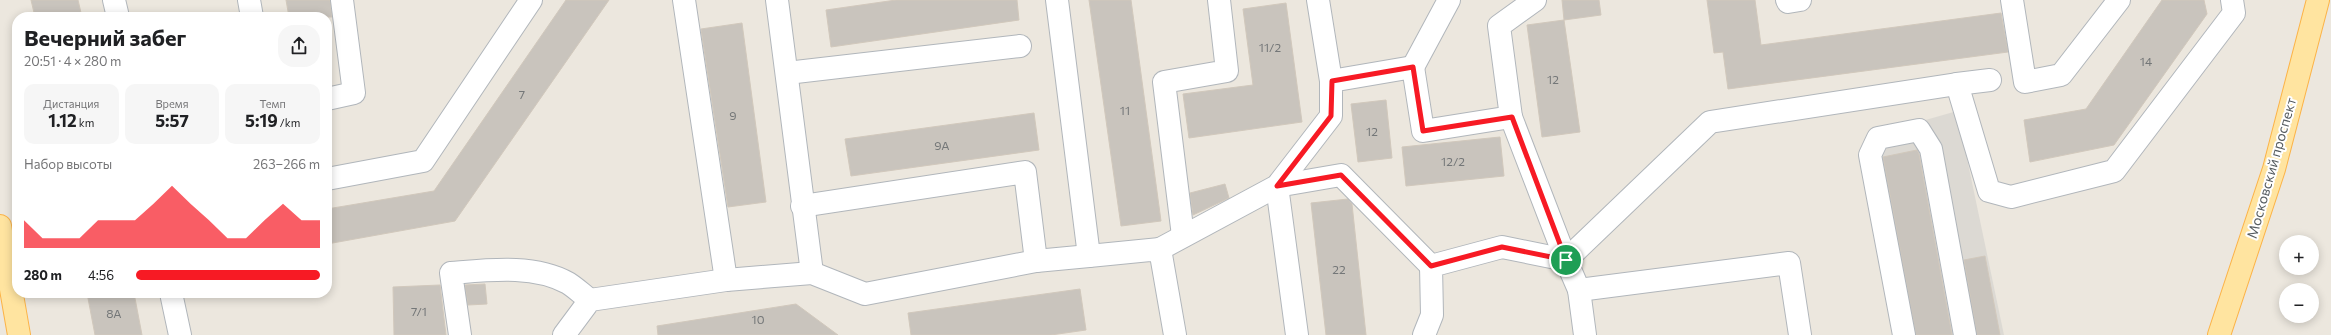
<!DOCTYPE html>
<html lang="ru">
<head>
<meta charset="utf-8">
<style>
	:root { --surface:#fff; --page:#f6f6f6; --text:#202124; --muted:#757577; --accent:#f71a24 }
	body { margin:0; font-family:Commissioner,sans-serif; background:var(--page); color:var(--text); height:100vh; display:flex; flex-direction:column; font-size:15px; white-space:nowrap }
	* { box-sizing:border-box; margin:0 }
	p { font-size:13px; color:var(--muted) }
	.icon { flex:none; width:22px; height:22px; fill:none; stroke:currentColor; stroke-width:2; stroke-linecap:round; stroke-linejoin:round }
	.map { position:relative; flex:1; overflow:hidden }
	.sheet { position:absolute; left:12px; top:12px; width:320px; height:286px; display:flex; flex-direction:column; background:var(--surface); border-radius:16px; box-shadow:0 2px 10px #0003 }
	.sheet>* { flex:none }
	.tools { position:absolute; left:2279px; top:235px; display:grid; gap:8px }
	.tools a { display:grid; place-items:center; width:40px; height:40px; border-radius:50%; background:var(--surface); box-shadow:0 2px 10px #0003; font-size:20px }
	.pin { position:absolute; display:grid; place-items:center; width:34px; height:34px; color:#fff; margin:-17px; border:2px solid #fff; border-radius:50%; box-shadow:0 1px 4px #0007 }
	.round { display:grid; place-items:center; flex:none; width:42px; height:42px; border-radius:16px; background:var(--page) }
	.overview { display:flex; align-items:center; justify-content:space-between; height:68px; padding:0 12px }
	h1 { font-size:22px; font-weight:700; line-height:30px }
	.stats { display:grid; grid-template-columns:repeat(3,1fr); gap:6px; height:68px; padding:4px 12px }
	.stats div { display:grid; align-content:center; border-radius:10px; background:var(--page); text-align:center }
	.stats b { font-size:17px; font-weight:700 }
	.stats small { font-size:11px; font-weight:400 }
	.stats p { font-size:11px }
	.chart { height:112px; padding:8px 12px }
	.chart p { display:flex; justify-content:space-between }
	.chart svg { width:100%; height:72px; margin-top:4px; fill:var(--accent); opacity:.7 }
	ul { padding:0 12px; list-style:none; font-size:13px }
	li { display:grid; grid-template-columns:64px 48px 1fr; align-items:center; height:30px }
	li i { height:10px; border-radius:5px; background:var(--accent) }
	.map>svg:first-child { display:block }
</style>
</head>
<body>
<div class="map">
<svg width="2331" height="335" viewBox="0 0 2331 335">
	<rect width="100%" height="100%" fill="#ece7de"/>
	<!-- industrial -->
	<polygon fill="#dcd9d3" points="1957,111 2004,335 1917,335 1873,135"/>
	<!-- building -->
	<g fill="#c9c4bd" stroke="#d1c8bc">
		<polygon points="31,0 78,0 82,17 35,17"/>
		<polygon points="286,0 330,0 332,17 289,17"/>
		<polygon points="566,0 609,0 455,221 327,244 327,209 434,191"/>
		<polygon points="896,0 1017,0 1019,20 831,47 826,10"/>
		<polygon points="1089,0 1131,0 1161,221 1121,226"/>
		<polygon points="1562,0 1599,0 1601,15 1564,20"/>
		<polygon points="1707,0 1755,0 1761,45 2001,13 2008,52 1728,89 1723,52 1714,53"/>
		<polygon points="2162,0 2204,0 2207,14 2114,145 2030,162 2024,120 2086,109"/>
		<polygon points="1286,3 1302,122 1189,138 1183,94 1253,85 1243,9"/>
		<polygon points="1564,20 1580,132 1542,137 1527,25"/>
		<polygon points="742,23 766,202 728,207 701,29"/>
		<polygon points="1386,100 1392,158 1358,162 1351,104"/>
		<polygon points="1034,113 1039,150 851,176 845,139"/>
		<polygon points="1500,137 1504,176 1406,186 1402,147"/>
		<polygon points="1917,150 1919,154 1952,335 1916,335 1883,157"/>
		<polygon points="1225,184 1229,198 1193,215 1190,193"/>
		<polygon points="1348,199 1352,204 1366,335 1326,335 1311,203"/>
		<polygon points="1985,256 2000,335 1977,335 1964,260"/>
		<polygon points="485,284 487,304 468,305 465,285"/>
		<polygon points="440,285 446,335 394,335 393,287"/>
		<polygon points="1080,289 1086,330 1051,335 911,335 908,313"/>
		<polygon points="87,293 134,293 142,335 95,335"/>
		<polygon points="796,304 838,335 658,335 657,326"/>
	</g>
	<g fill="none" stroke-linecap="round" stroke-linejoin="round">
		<!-- minor casing -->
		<g stroke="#b1b6bb" stroke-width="24">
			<g id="minor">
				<polyline points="114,0 118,17"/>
				<polyline points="249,0 252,17"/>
				<polyline points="684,0 726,280"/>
				<polyline points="777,0 812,273"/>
				<polyline points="1057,0 1089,256 1160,249 1175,335"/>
				<polyline points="1318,0 1331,81"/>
				<polyline points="1787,0 1788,2 1800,0"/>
				<polyline points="2012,0 2025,82 2061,75 2119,0"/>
				<polyline points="1413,67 1449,0"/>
				<polyline points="787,73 1020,46"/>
				<polyline points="1957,84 1990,80"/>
				<polyline points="327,99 354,93 342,0"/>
				<polyline points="1511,117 1566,260 1579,290 1585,335"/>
				<polyline points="327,179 423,161 531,0"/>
				<polyline points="802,206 1025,172 1036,261 1089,256"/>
				<polyline points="1183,236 1164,82 1227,71 1219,0"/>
				<polyline points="1160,249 1277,186 1331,116 1331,81 1413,67 1423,131 1511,117 1499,26 1535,0"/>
				<polyline points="1566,260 1710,122 1957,84 1989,191 2011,197 2114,171 2234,13 2232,0"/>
				<polyline points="1579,290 1789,263 1800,335"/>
				<polyline points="171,293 180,335"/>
				<path d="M460,335L451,273C488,270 534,264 568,283C576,288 583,295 590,300"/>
				<polyline points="564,335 590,300 726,280 812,273 865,294 1036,261"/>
				<polyline points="1297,335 1277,186 1341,175 1431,266"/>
				<polyline points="1424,335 1432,315 1431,266 1502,247 1566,260"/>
				<polyline points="1904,335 1870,155 1878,138 1919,130 1931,149 1965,335"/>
			</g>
		</g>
		<!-- major casing -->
		<g stroke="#fcb347" stroke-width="24">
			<g id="major">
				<polyline points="0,226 19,335"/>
				<polyline points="2219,335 2274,169 2318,0"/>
			</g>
		</g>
		<!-- minor -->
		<use href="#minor" stroke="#fff" stroke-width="22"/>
		<!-- major -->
		<use href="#major" stroke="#ffe4a0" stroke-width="22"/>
	</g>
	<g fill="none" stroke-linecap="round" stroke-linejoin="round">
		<!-- route casing -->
		<g stroke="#fff" stroke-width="8">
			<polygon id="route" points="1413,67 1423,131 1512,117 1566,260 1502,247 1431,266 1341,175 1277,186 1331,116 1332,81"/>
		</g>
		<!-- route -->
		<use href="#route" stroke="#f71a24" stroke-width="5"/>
	</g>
	<g text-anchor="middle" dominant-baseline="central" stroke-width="4" stroke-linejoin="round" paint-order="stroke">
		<!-- number labels -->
		<g font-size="12" fill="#747778">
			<text x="1270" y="47">11/2</text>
			<text x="2146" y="61">14</text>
			<text x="1553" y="79">12</text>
			<text x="522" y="94">7</text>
			<text x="1125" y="110">11</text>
			<text x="733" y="115">9</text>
			<text x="1372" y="131">12</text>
			<text x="942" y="145">9А</text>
			<text x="1453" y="161">12/2</text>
			<text x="1339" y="269">22</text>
			<text x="419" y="311">7/1</text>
			<text x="114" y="313">8А</text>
			<text x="758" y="319">10</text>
		</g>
		<!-- street labels -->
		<g font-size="14" fill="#575d61" stroke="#fff">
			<text transform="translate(2271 168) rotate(-74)">Московский проспект</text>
		</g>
	</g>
</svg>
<div class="tools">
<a>+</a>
<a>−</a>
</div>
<div class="pin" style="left:1566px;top:260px;background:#1e9e55"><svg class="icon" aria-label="arrive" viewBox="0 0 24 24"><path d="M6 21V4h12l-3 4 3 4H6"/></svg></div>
<section class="sheet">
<div class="overview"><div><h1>Вечерний забег</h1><p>20:51 · 4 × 280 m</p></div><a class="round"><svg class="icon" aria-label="share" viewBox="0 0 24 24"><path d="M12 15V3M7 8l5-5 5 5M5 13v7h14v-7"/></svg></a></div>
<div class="stats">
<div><p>Дистанция</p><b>1.12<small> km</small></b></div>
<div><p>Время</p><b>5:57</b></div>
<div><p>Темп</p><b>5:19<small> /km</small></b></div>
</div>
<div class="chart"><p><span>Набор высоты</span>263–266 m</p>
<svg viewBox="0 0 160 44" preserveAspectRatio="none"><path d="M0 44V27L10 38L20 38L30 38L40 27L50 27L60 27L70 17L80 6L90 17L100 27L110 38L120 38L130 27L140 17L150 27L160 27V44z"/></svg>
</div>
<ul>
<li><b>280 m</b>4:56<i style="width:100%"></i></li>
</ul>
</section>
</div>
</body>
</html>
